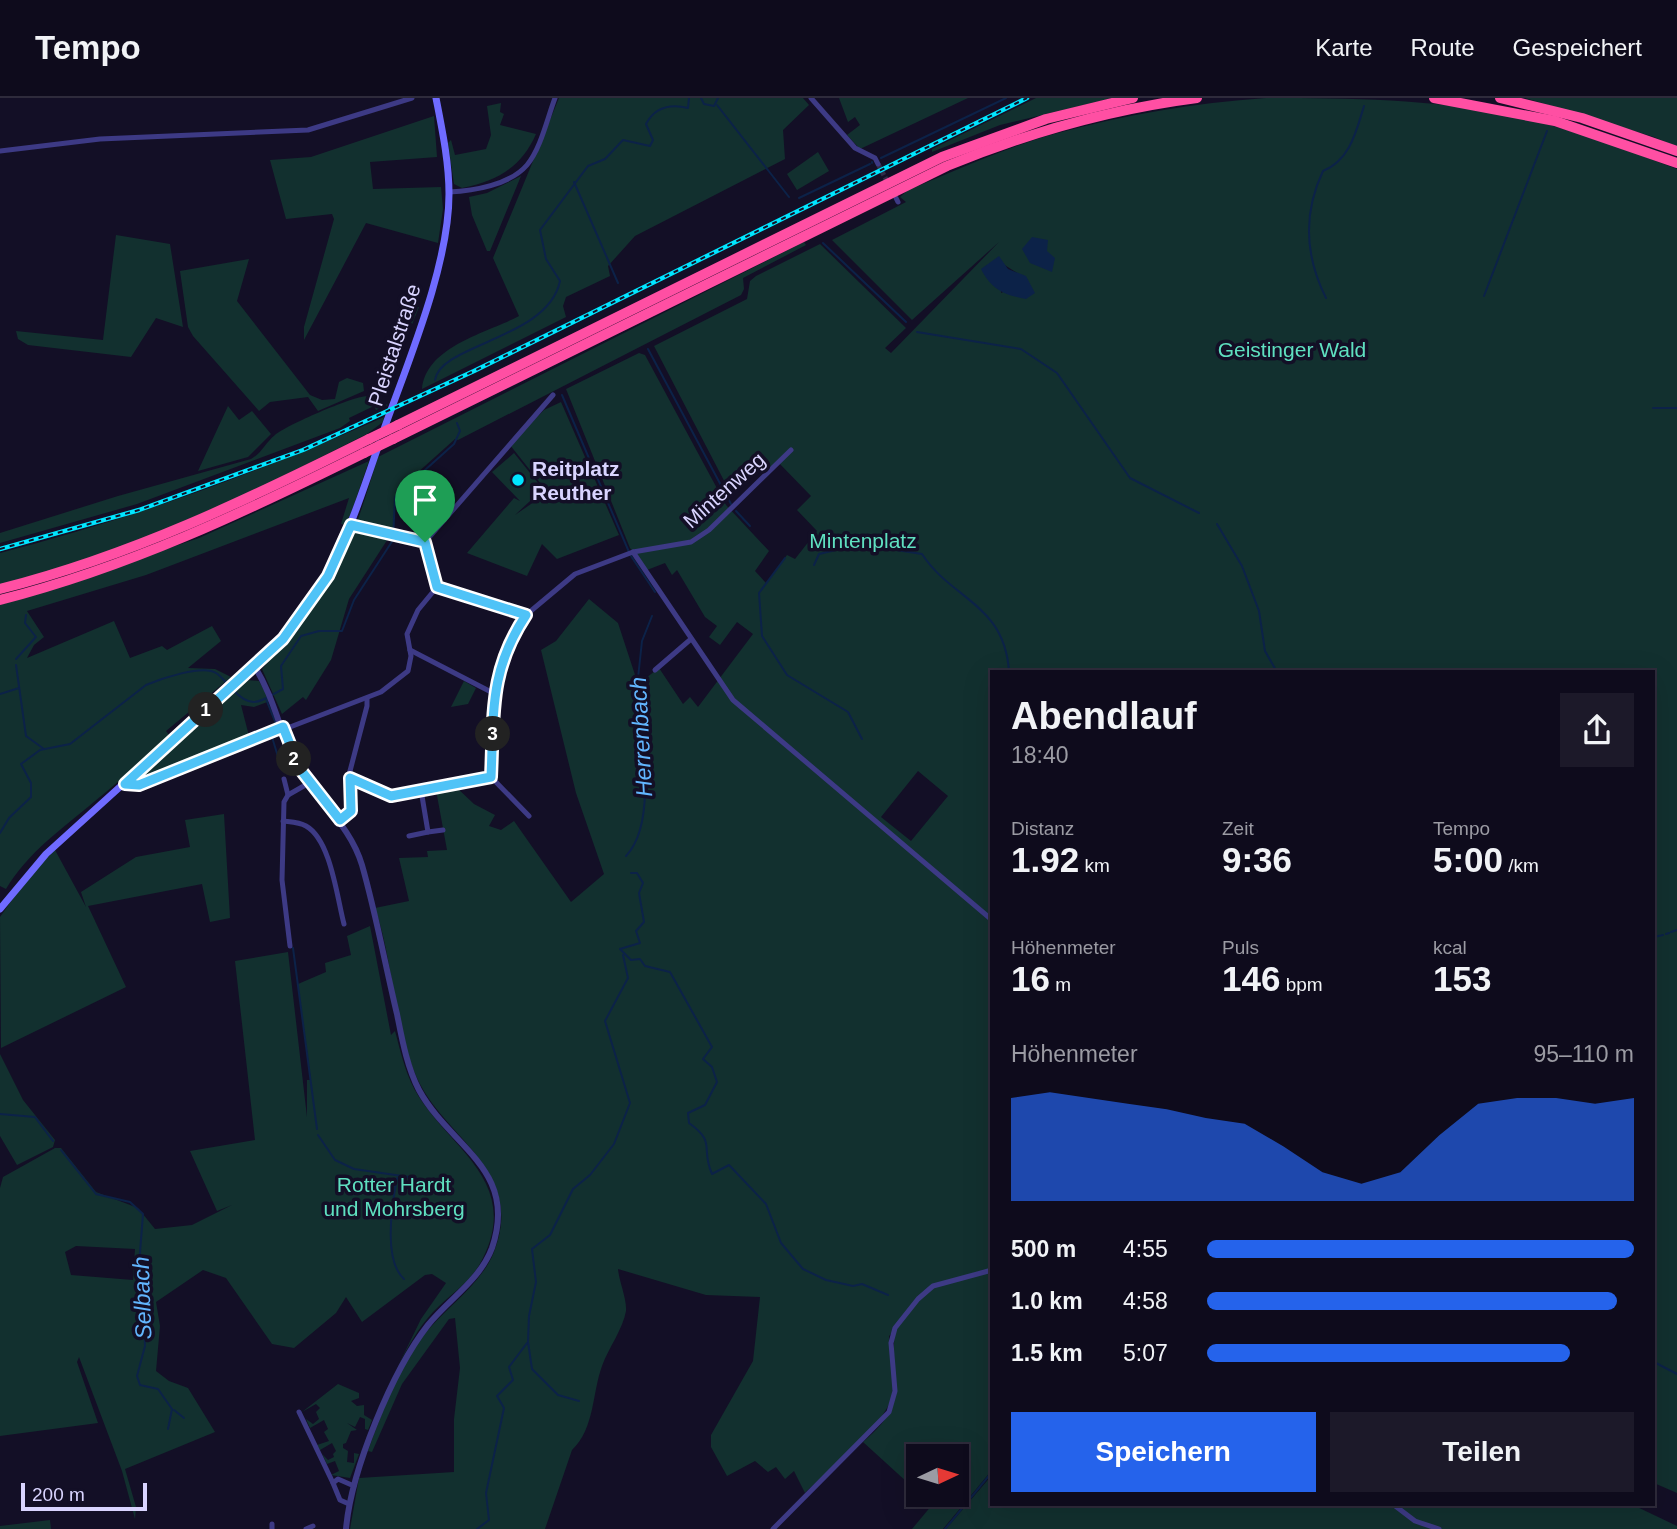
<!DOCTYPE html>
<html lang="de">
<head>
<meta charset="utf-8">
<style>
	:root { --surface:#0e0b1c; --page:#1c1929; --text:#f1f3f6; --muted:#9b9ba3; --line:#2e2b3b; --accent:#2563eb }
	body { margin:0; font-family:Helvetica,sans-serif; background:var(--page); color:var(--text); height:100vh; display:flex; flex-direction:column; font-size:26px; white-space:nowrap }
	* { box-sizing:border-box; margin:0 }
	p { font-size:23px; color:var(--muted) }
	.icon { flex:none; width:38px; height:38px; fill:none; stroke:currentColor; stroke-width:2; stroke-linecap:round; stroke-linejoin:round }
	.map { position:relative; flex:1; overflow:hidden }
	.sheet { position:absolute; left:990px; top:572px; width:665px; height:836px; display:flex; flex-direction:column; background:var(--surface); border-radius:0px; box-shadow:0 7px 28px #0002,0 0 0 2px var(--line) }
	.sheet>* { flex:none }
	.needle { width:46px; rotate:86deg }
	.fabs { position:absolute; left:906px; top:1346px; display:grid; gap:14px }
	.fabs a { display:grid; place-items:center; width:63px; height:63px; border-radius:0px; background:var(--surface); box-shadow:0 7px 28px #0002,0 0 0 2px var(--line); font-size:35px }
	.scale { position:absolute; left:21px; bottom:18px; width:126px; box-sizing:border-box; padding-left:7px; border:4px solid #d9d4ff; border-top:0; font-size:19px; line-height:24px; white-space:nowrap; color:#d9d4ff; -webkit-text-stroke:5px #130f26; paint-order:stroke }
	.pin { position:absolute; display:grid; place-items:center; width:60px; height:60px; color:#fff; margin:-72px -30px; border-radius:50% 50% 50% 0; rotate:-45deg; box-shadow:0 0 7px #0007 }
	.pin .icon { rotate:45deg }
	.km { position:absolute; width:35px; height:35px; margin:-18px; border-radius:50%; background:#222; color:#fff; font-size:19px; line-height:35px; text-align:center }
	.round { display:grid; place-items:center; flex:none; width:74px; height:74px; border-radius:0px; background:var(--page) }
	.summary { display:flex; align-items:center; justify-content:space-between; height:119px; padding:0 21px }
	h1 { font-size:38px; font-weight:700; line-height:52px }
	.metrics { display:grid; grid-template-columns:repeat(3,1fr); gap:10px; height:119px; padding:7px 21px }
	.metrics div { display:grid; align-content:center }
	.metrics b { font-size:35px; font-weight:700 }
	.metrics small { font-size:19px; font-weight:400 }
	.metrics p { font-size:19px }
	.chart { height:196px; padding:14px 21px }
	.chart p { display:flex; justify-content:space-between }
	.chart svg { width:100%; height:126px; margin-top:7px; fill:var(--accent); opacity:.7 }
	.primary-button { display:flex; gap:14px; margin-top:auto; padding:14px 21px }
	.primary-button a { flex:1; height:80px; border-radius:0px; background:var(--accent); color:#fff; font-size:28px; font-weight:700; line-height:80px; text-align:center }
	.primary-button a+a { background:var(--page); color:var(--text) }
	ul { padding:0 21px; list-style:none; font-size:23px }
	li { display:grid; grid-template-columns:112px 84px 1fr; align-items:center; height:52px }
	li i { height:18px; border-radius:9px; background:var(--accent) }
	header { display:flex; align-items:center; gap:42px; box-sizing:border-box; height:98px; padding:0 35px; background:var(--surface); border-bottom:2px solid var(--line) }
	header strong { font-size:33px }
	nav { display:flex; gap:38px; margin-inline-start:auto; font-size:24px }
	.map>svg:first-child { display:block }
</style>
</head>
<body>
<header>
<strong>Tempo</strong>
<nav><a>Karte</a><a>Route</a><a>Gespeichert</a></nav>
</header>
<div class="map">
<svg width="1677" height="1431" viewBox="0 0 1677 1431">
	<rect width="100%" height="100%" fill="#130f26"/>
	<!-- green -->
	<g fill="#12302f" fill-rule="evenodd">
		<path d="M559,0H803L809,7L783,32L785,61L635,138L608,168L610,178L566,199L563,208L566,219L422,291C426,248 487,235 519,218L493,160Z"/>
		<polygon points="839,0 968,0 860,51 847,37 860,27 855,19 848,24"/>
		<polygon points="1036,0 1113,0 1000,27 932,54 932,51"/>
		<path d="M1266,0C1348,0 1430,1 1510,17C1567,29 1623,50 1677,71V1395L1654,1385V574H992V1372L943,1431H912L932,1407L921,1397L957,1396V1358H919V1395L863,1344C912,1304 889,1284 895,1232L889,1238C890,1257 896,1280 892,1298C886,1326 827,1373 805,1395L794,1373L785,1381L776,1369L768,1374L755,1363L727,1378L711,1349V1337L753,1263L760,1199L706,1197L618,1171C619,1183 627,1201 626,1213C623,1231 608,1251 602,1268C592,1295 595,1330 572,1352L545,1431H350L359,1380L454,1374V1321L460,1270L455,1220L449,1221L402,1286L372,1354L368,1353C382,1314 398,1271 423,1238C445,1210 481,1187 494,1154C526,1072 445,1041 417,980C393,927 394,865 375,810L409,803L399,760L428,759L427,753L447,752L436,692L456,689L474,706L495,717L489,728L501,732L514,723L571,804L604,776L576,695L541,552L556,543L589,501L618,525L638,586L659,570L683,606L690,599L698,609L753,536L737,524L720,547L709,539L717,528L705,519L677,472L672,477L665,465L647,472L630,450L566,291L639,255L645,257L726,407L769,453L755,473L766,485L787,457L795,461L817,433L797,412L811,398L777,363L770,370L763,359L754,376L732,398L654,248L747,201L750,183L756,178L820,146L906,230L885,250L891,255L999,144L912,222L832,142L906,104L900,99L908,92C956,73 1004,50 1054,36C1124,17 1194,5 1266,0ZM1003,166L1028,182L1001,195ZM918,673L948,698L911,743L881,719Z"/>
		<polygon points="1525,0 1677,0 1677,49 1654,39"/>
		<path d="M501,5L500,14L504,16L500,27L536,36C521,70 497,83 462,90L454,86L448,45L451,42L455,57L486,51L491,37L487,8Z"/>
		<polygon points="434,18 437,59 370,64 373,91 441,89 443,111 438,145 366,125 304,242 304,229 334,121 332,116 286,121 270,62 311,59"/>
		<polygon points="818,54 829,73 797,92 787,76"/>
		<polygon points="521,78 490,153 487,153 472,117 469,99 487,95"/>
		<polygon points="116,137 170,146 183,229 156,220 131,259 28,247 18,241 16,233 103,242"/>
		<path d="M804,144L806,147L743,180L744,191L741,197L458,342L455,341L396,394L393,433L349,501L331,562L306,602L303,599L282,616L262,571C287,542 312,514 332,481C353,443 365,400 378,359Z"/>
		<polygon points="249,161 237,203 310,297 322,302 335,301 339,284 347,280 363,285 364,293 318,313 308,299 270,304 259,313 193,238 188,229 180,173"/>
		<polygon points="403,208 419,209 403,249 391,245"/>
		<path d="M367,298L388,307L376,312L374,308L349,320L350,323L340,330L137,406L0,445V435L118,398L251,361C262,355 265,345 275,337C287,327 351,299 367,298Z"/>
		<polygon points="561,304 619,437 557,461 542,446 527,478 467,455 514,400 520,403 492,374 514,355 543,391 515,417 544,397 548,406 545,391 510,347 544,312"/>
		<polygon points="228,308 239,322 252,313 271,336 248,359 198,373"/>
		<path d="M384,319L383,324L367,336L251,394L108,456L0,487V455C132,421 259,374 384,319Z"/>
		<path d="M369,363L347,427L341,426L349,400L146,477L27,513L44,539L34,547L27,560L114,523L130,560L162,548L167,552L212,528L221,543L188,570L215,571L231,579L166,633L169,637C145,660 121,682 95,703C62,731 29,753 6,791L0,788V507L199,440Z"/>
		<polygon points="246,582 259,583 270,603 254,609 241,607 249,638 133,687 131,684"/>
		<polygon points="464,583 476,590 468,606 451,609"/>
		<polygon points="224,716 230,820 210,824 202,786 88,808 126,889 1,950 0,819 29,778 55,752 86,809 81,794 136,759 190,749 185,722"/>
		<path d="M370,828L391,937L395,933C401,955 406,979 419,999C453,1052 520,1085 483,1160C471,1185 451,1195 433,1214C418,1230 408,1249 398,1268L421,1221L446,1185L432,1176L425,1177L362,1224L346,1199L336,1215L294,1250L272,1246L226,1180L203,1172L156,1204L160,1228L156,1273L169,1283L188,1290L215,1334L125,1371L136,1409L135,1421L122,1373L79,1259L77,1264L98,1325L0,1338V1090L3,1079L55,1050H61L96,1094L138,1110L155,1131L192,1127L232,1107L217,1113L190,1053L255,1042L235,863L288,854L307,1019V982H311L298,886L326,874L325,865L351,857L347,838ZM76,1148L135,1151L133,1182L71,1177L65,1154Z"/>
		<polygon points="0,956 23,1002 55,1042 53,1049 17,1067 0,1038"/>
		<polygon points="338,1286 359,1295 359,1300 351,1303 357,1308 364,1307 364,1317 372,1322 368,1332 365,1331 365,1321 360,1319 355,1329 347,1325 357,1332 351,1333 346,1345 343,1346 343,1350 348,1353 347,1364 354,1365 354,1355 359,1356 350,1380 331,1377 339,1373 335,1363 327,1366 322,1356 328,1362 334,1359 333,1356 336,1353 332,1345 320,1352 317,1347 329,1343 324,1334 328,1331 324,1322 310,1330 306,1321 313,1326 319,1321 316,1314 320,1310 316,1306 302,1314"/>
		<polygon points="992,1377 992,1407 1633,1407 1677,1428 1677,1431 946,1431"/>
		<polygon points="50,1422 51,1431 0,1431 0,1428"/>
	</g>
	<!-- water -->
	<g fill="#0c2248">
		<polygon points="1032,139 1048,142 1047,153 1055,160 1052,174 1030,165 1022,151"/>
		<path d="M999,158L1008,171L1026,178L1035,195L1026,201C1004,197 991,191 981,171Z"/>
	</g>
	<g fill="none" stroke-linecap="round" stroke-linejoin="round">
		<!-- stream -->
		<g stroke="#0c2248" stroke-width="2">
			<polyline points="701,0 704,6 714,8 718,0"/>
			<polyline points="717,7 789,99"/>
			<polyline points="881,60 1006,0"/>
			<polyline points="872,65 872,64"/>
			<polyline points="574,84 618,185"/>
			<polyline points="799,100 870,66"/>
			<polyline points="823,145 906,224"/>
			<polyline points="1484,198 1547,33"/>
			<path d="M1326,200C1305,158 1303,115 1323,73C1350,62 1356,34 1364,8"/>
			<polyline points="917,234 1021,251 1057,275 1130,380 1199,415"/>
			<polyline points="648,251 731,406"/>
			<path d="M435,282C440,246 548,241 560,183L546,161L540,132L588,68L605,61L623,42L650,48L653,42L646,26C655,9 671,6 688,10L689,0"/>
			<polyline points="562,297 629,454"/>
			<polyline points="1653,310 1677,310"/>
			<polyline points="736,413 750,428"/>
			<polyline points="1217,426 1242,468 1259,513 1265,553 1277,574"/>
			<path d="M877,449L922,456C952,502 1005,506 1009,574"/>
			<polyline points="631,458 655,494"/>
			<polyline points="785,460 759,495 762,538 787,577 848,614 862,641"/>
			<polyline points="814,467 819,456 840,451"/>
			<polyline points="16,561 36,539 25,525 26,517"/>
			<polyline points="16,567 26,638 44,651"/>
			<path d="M232,591C253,613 260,603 283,591L281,568L301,538L319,533H342L354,502L393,442L395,399L454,346L460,333L457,325"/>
			<polyline points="0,596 19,590"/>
			<polyline points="266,601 276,626"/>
			<polyline points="272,639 279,662"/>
			<path d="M0,735L9,720L31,699V685L21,666L40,652L70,646L146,587C160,581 203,566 216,575C221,578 225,584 229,587"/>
			<path d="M626,758C660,722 639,630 635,584L638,580L642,543L652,518"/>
			<path d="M631,775H637L643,785L639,795L644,824L636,833L640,845L620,851L631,862L640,861L645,868L670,874L712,949L703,961L712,969L717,984L705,1007L688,1015L689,1025C717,1045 700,1049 712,1076L729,1067L766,1106L781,1145L803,1171L826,1182L853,1188L862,1186L888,1197"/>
			<polyline points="1671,834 1677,832"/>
			<polyline points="1666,836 1669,835"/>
			<polyline points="1654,839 1663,837"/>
			<polyline points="293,850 317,1031"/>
			<polyline points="0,1016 35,1019 53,1043"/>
			<polyline points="318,1037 335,1062 354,1071 416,1080"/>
			<polyline points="61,1052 96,1096 130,1104 143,1116 137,1193 144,1222 145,1248 137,1278 140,1287 158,1291 172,1311 168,1331"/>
			<path d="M397,1080C392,1106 383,1162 404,1181"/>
			<polyline points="1654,1264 1677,1276"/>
			<polyline points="579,1303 558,1297 532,1271 528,1244 529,1218 536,1184 532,1151 550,1137 573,1091 590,1077 614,1046 630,1005 605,923 628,880 623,857"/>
			<polyline points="174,1312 184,1320"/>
			<polyline points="477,1431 489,1422 486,1395 504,1310 497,1298 513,1282 509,1269 527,1245"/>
			<polyline points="945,1431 992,1374"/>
		</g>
		<!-- minor-tunnel -->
		<polyline stroke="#312d47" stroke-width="5" stroke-dasharray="5 2.5" stroke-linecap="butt" points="878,66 888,85"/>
		<!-- minor -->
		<g stroke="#3d3a85" stroke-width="5">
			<polyline points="811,0 855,50 875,60 878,66"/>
			<polyline points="0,53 100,41 308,32 412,0"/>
			<path d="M449,94C473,93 510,87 527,67C541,50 547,21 555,0"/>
			<polyline points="896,100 898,104"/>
			<polyline points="351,427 425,444"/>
			<polyline points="425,444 553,297"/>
			<polyline points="633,454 691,444 709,432 791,352"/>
			<polyline points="437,489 526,517 575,476 633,454 733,602 992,822"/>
			<path d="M526,517C519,527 511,538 505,549C488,587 493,638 491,679L529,718"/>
			<polyline points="410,552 495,596"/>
			<polyline points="655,572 691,541"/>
			<polyline points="350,680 392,698 491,679"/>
			<polyline points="284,681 288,697"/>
			<polyline points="125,686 139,687 381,594 408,573 411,558 407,536 418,512 437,489 425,444"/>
			<polyline points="421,692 428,734 443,732"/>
			<polyline points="340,722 351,713 350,673 367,608 367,600"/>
			<path d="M283,723C291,724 299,724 306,728C331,742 337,800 344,826"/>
			<polyline points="409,738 428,734"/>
			<polyline points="290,848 282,782 284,704 288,697 309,685"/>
			<polyline points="299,1314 333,1385"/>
			<polyline points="349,1406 340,1402 333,1385 338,1381 354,1388"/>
			<polyline points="1394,1407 1415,1423 1439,1431"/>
			<polyline points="272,1426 272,1431"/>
			<polyline points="306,1431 313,1428"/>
			<polyline points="773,1431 889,1314 895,1293 891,1245 895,1230 918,1201 933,1188 992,1172"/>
		</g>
		<!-- tertiary -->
		<path stroke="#3d3a85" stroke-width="6" d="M255,569C276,603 280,638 299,670C319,705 350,727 362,767C376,816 385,866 397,916C402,941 407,969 419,992C450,1049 519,1071 492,1150C480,1182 449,1201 428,1227C392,1273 351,1373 346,1431"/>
		<!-- secondary -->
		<g stroke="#6f6bff" stroke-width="7">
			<path d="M383,334C407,266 449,168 449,96C449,64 442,31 436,0"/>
			<path d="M0,811L46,756L283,541C337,474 352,425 379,346"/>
		</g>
		<!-- motorway -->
		<g stroke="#ff4fa3" stroke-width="10">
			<polyline points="1434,0 1555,23 1677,65"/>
			<polyline points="1500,0 1582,20 1677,53"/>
			<polyline points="398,327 942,59 1046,21 1133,0"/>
			<path d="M393,341L947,68C1027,35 1111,11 1197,0"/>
			<path d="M0,491C131,458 249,401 369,341"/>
			<path d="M0,502C129,469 245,414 364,355"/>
		</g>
		<!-- rail casing -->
		<g stroke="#00e5ff" stroke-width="4.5">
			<polyline id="rail" points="0,451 139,412 303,352 474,273 1027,0"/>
		</g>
		<!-- rail -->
		<use href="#rail" stroke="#130f26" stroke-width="2" stroke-dasharray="5" stroke-linecap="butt"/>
		<!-- motorway-bridge -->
		<g stroke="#ff4fa3" stroke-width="10">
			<polyline points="369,341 398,327"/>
			<polyline points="364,355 393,341"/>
		</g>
	</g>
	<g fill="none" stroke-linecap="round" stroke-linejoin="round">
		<!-- route casing -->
		<g stroke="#fff" stroke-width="14">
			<path id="route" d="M351,427L425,444L437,489L526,517C489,573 494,615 491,679L391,698L350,680L351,713L340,722L300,671L283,629L139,687L125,686L283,541L328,478Z"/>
		</g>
		<!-- route -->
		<use href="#route" stroke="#4fc3f7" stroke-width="9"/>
	</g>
	<!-- markers -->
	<circle fill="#00e5ff" stroke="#130f26" stroke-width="2.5" cx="518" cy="382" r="7"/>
	<g text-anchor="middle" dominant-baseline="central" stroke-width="7" stroke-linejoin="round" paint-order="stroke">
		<!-- street labels -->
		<g font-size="21" fill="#d9d4ff" stroke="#130f26">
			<text transform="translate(394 247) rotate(-72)">Pleistalstraße</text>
			<text transform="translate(724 392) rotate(-42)">Mintenweg</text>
		</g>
		<!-- park labels -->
		<g font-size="21" fill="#5fe0c0" stroke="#130f26">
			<text x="1292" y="251">Geistinger Wald</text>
			<text x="863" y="442">Mintenplatz</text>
			<text x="394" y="1086">Rotter Hardt<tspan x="394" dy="24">und Mohrsberg</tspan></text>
		</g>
		<!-- poi labels -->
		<g font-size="21" font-weight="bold" fill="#d9d4ff" stroke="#130f26" text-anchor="start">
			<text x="532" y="370">Reitplatz<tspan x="532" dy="24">Reuther</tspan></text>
		</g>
		<!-- water labels -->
		<g font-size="23" font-style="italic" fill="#62b6ff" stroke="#130f26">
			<text transform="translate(641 639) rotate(-93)">Herrenbach</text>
			<text transform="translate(142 1200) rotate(-92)">Selbach</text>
		</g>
	</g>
</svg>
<div class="fabs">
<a><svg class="needle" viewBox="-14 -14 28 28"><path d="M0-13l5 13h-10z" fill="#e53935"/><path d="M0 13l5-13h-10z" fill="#9b9ba3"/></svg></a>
</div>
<div class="scale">200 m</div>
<div class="pin" style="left:425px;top:444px;background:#1e9e55"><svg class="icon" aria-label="arrive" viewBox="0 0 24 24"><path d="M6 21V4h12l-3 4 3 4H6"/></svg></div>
<b class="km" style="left:206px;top:612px">1</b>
<b class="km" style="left:294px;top:661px">2</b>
<b class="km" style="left:493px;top:636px">3</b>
<section class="sheet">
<div class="summary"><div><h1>Abendlauf</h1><p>18:40</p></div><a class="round"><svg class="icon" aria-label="share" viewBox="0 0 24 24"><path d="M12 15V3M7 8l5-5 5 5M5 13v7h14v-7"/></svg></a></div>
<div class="metrics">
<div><p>Distanz</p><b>1.92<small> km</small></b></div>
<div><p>Zeit</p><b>9:36</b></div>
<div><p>Tempo</p><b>5:00<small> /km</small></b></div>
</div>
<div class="metrics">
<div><p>Höhenmeter</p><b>16<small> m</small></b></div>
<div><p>Puls</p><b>146<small> bpm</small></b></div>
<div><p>kcal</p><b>153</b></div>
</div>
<div class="chart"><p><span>Höhenmeter</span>95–110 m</p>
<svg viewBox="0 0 160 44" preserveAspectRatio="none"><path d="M0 44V8L10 6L20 8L30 10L40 12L50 15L60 17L70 25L80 34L90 38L100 34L110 21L120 10L130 8L140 8L150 10L160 8V44z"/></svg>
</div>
<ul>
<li><b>500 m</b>4:55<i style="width:100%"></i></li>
<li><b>1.0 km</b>4:58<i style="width:96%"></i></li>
<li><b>1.5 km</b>5:07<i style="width:85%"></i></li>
</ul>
<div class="primary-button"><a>Speichern</a><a>Teilen</a></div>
</section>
</div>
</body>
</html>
